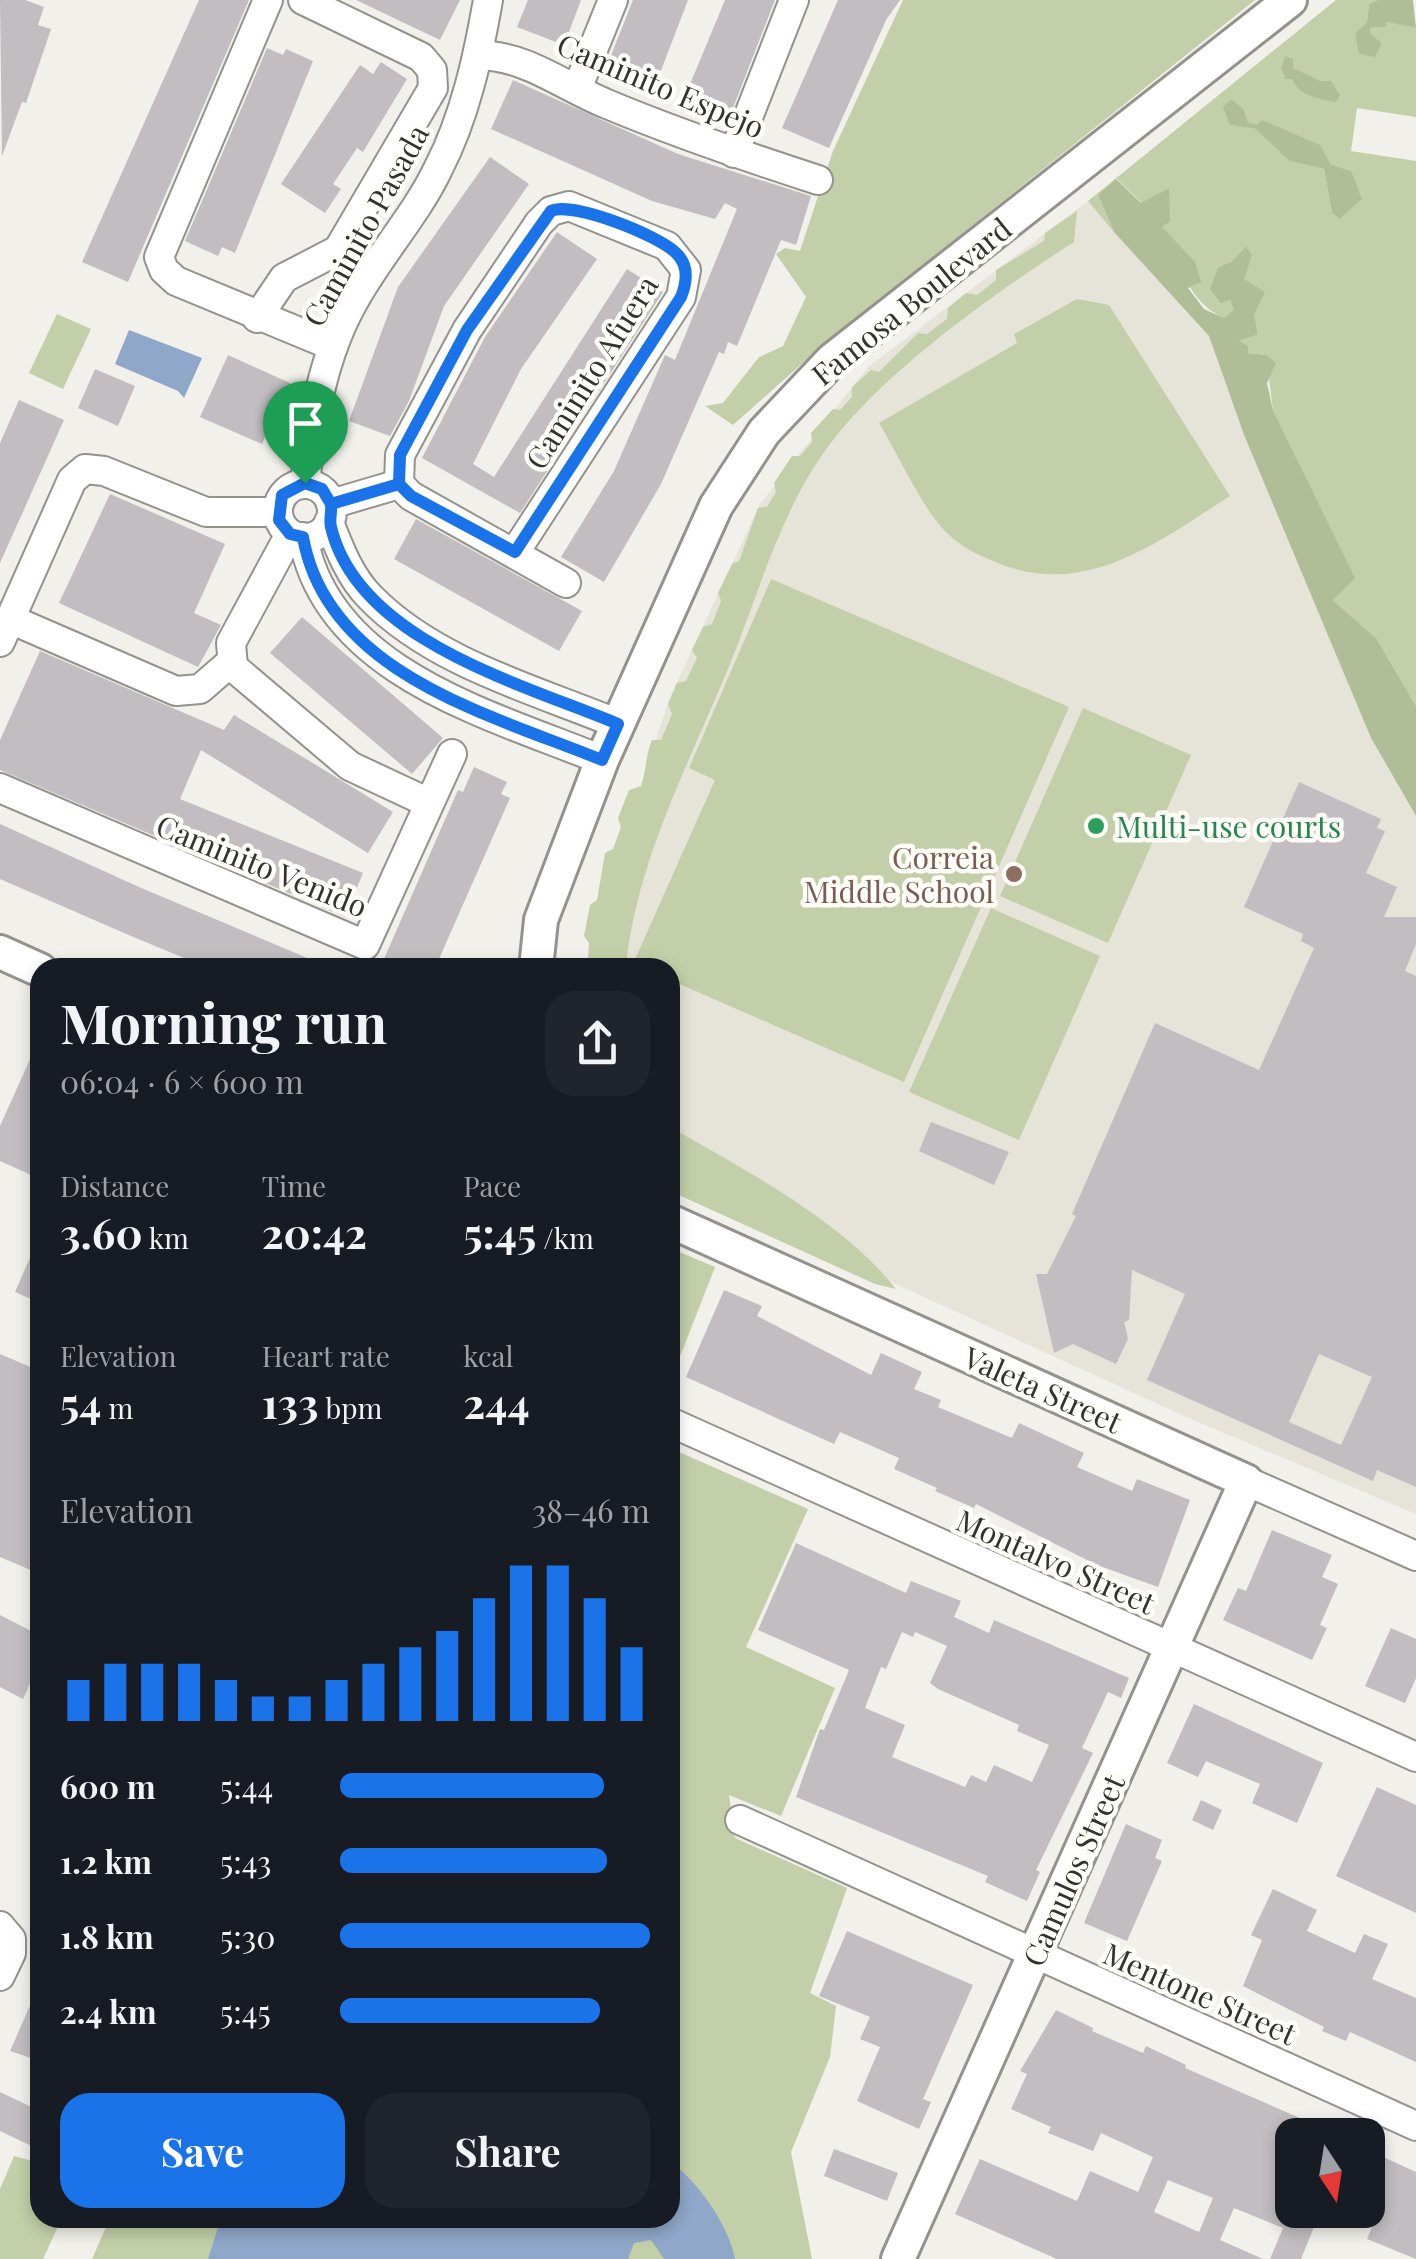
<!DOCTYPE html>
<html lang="en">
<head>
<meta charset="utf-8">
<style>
	:root { --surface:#171b24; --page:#20242c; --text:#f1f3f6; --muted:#9ea1a6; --accent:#1a73e8 }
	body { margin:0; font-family:"Playfair Display",serif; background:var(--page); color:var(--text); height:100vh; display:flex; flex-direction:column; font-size:38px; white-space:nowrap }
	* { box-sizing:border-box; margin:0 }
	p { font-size:32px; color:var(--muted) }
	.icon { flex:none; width:55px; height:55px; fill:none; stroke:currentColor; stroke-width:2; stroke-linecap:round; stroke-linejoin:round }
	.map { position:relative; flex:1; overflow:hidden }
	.drawer { position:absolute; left:30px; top:958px; width:650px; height:1270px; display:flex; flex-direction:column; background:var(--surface); border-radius:30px; box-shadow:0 5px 15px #0003 }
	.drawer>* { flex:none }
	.needle { width:65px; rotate:168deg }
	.controls { position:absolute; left:1275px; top:2118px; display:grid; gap:20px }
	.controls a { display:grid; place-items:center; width:110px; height:110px; border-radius:20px; background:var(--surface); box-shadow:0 5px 15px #0003; font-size:50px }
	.pin { position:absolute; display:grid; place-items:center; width:85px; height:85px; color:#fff; margin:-102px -42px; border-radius:50% 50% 50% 0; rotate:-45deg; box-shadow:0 0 10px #0007 }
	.pin .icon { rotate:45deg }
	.round { display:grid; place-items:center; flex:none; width:105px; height:105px; border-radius:30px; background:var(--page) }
	.head { display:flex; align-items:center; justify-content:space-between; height:170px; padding:0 30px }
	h1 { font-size:55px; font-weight:700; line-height:75px }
	.figures { display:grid; grid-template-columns:repeat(3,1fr); gap:15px; height:170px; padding:10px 30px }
	.figures div { display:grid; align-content:center }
	.figures b { font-size:42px; font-weight:700 }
	.figures small { font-size:28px; font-weight:400 }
	.figures p { font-size:28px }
	.chart { height:280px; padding:20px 30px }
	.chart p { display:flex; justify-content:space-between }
	.chart svg { width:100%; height:180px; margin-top:10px; stroke:var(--accent); stroke-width:6 }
	.action { display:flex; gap:20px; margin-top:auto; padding:20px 30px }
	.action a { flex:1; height:115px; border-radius:30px; background:var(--accent); color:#fff; font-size:40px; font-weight:700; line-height:115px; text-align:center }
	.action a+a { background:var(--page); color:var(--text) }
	ul { padding:0 30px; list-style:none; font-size:32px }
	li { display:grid; grid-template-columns:160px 120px 1fr; align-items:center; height:75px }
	li i { height:25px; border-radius:12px; background:var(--accent) }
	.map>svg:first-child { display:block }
</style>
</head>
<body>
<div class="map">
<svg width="1416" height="2259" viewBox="0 0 1416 2259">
	<rect width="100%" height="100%" fill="#f1f0ea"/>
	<!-- built -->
	<polygon fill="#e6e4d8" points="1088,201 1209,336 1244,435 1371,738 1416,816 1416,1514 1184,1416 670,1181 670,968 591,968 593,931 670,697 760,504 868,367"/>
	<!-- green -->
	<g fill="#c2cfa8" fill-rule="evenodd">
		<polygon points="903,0 1255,0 824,344 733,425 705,406 723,403 759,357 783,346 806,297 776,254 785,248 800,251 833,151"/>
		<path d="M1336,0H1377L1369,4L1367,22L1355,33L1382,43L1370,33L1371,27L1386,21L1416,28V117L1357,108L1351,151L1416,161V706L1376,638L1333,600L1354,577L1273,410L1266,355L1248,353L1238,341L1258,333L1244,280L1246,248L1231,262L1218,267L1211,289L1229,299L1235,310L1224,318C1183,299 1183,262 1161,227C1150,209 1132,194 1117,179L1098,195L1114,232L1088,201ZM1244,110L1248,122L1331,165L1361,200L1340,219L1332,213L1324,169L1289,161L1257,129L1230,125Z"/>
		<path d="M1077,211L1074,242C996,292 890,367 833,440C783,504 762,584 732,659C692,758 636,860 626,967H581L588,961L589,943L584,936L590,905L597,900L605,853L613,849L621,827L618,818L629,790L641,786C647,769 645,756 652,740H661L672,714L668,704L677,683L686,681L697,658L692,650L703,627L712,624L721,601L718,593L732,564L739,561L758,508L767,507L776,492L774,483L792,456H800L812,442L811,433L833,409L840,410L852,397V387L871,370L879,372L918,333L927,334L947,319L948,308L966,293L977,295L996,280V270L1044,241L1045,233Z"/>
		<path d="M1077,299L1109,305L1230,496C1159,541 1088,598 1000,564C978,555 958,546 942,528C917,498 899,456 879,423L1017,343L1014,334Z"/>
		<polygon points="57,314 91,329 63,389 29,373"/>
		<polygon points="771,579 1069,707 904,1082 670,980 670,968 633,964 715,780 689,768"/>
		<polygon points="1083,708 1191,755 1108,943 1000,896"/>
		<polygon points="991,908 1100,956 1019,1140 909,1092"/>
		<path d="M670,1127C745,1170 843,1221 896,1289L875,1284L670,1191Z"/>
		<polygon points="670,1248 715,1267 670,1382"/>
		<polygon points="670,1448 808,1509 746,1647 835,1688 781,1816 729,1795 735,1838 847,1888 810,1993 836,2006 830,2057 791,2152 812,2259 92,2259 110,2218 670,2218"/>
		<polygon points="14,2156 40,2163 40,2218 62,2218 43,2259 0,2259 0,2189"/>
	</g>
	<!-- forest -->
	<g fill="#b0be97">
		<polygon points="1377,0 1413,0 1416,28 1387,22 1385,27 1371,27 1370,33 1382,43 1375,57 1359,54 1355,33 1367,22 1369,4"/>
		<path d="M1285,56L1293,59V68L1320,81H1331L1340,95L1336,102C1319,99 1299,96 1292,79H1286L1281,68Z"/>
		<polygon points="1231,99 1244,110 1248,122 1256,125 1262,120 1320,145 1331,165 1351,171 1362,199 1340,219 1332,213 1324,169 1289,161 1256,129 1230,125 1223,107"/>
		<polygon points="1116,179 1141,203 1169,188 1170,221 1162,227 1195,262 1201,282 1188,288 1204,309 1224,318 1234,310 1230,300 1221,303 1210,289 1218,267 1231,262 1246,247 1252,255 1244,279 1265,292 1254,315 1258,334 1239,341 1248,346 1248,353 1266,355 1276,363 1267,383 1273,410 1355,578 1333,600 1376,638 1416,706 1416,816 1371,738 1244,435 1209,336 1114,232 1098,195"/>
	</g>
	<!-- water -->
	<g fill="#8fa7c8">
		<polygon points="129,330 202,358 184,398 178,391 115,364"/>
		<path d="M670,2104L680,2146L672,2163C699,2183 729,2226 735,2259H664L651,2240L634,2243L628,2259H208L221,2218H670Z"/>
	</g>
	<!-- building -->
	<g fill="#c1bdc1" fill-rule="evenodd">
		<polygon points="0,0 25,0 44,7 38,25 51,29 26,103 22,102 2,156"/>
		<polygon points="199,0 249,0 128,282 82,262"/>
		<polygon points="356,0 460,0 440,40"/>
		<polygon points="528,0 581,0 564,45 517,27"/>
		<polygon points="633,0 688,0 657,81 608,63"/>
		<polygon points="725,0 775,0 731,113 686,94"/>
		<polygon points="838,0 900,0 886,20 829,148 782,128"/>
		<polygon points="267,48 283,55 286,49 313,61 235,253 222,247 218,256 185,241"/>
		<polygon points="381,62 407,79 363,152 357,148 333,184 341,189 325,213 281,184 360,65 373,74"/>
		<polygon points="513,80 678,154 811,196 796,245 781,240 737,346 728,342 724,354 719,352 661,484 604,582 561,557 614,471 665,355 675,360 737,209 725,203 715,219 652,201 491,129"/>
		<polygon points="490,157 529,184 444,306 409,401 390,436 349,421 398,287"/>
		<polygon points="557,232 597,259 521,369 473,464 494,477 627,269 663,292 520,513 422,458 485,337"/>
		<polygon points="228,355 290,383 262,444 200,417"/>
		<polygon points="95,369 135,386 118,426 78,408"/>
		<polygon points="19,400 64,420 0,563 0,443"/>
		<polygon points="110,494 225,544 194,613 221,625 198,667 59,603"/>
		<polygon points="416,519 582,611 559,651 394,559"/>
		<polygon points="302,617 443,738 412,774 270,653"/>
		<polygon points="40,651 224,730 234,715 393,812 368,853 201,750 180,799 363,873 345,917 0,770 0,740"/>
		<polygon points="474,767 507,782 501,794 510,798 435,968 380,968 458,790 463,792"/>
		<path d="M1299,782L1381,819L1377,828L1385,831L1366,873L1397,887L1384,917H1416V944L1405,971L1416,976V1487L1377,1470L1373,1481L1147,1380L1185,1294L1132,1270L1129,1320L1124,1322L1128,1339L1116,1364L1073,1344L1054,1353L1036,1274H1047L1076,1216L1072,1214L1155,1023L1259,1070L1314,948L1301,941L1303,934L1244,907ZM1319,1354L1372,1377L1341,1445L1289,1422Z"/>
		<polygon points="0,824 139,887 331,968 208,968 131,936 0,879"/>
		<polygon points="40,1037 40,1179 0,1161 0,1126"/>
		<polygon points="931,1122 1009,1152 994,1185 919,1151"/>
		<polygon points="40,1235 40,1303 15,1292"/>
		<polygon points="724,1290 762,1306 757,1316 871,1375 881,1353 922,1372 914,1389 941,1400 938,1407 1012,1438 1019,1423 1084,1453 1077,1467 1132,1491 1137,1479 1190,1500 1158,1587 1097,1565 976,1504 974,1508 935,1491 937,1488 894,1469 899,1458 840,1432 834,1444 686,1377"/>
		<polygon points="0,1354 40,1371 40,1574 0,1557"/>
		<polygon points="1272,1530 1332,1555 1322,1577 1338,1584 1320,1625 1327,1628 1312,1660 1223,1620 1238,1588 1246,1591"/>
		<path d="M796,1543L906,1593L911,1581L961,1601L954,1617L989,1633L994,1620L1129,1678L1121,1698L1108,1692L1082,1748L1093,1753L1036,1870L1040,1872L1027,1901L985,1882L988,1876L796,1797L820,1729L824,1730L849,1670L758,1630ZM902,1632L913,1637L915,1632L947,1646L930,1683L938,1689L1019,1725L1017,1731L1049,1745L1032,1782L994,1765L986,1782L971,1775L965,1787L892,1757L905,1725L865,1708L881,1667L886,1669Z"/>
		<polygon points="0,1615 33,1632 30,1639 40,1643 40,1661 23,1699 0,1687"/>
		<polygon points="1391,1628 1416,1639 1416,1678 1405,1703 1365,1686"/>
		<polygon points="1194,1704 1323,1763 1297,1823 1252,1803 1260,1784 1206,1761 1198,1777 1167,1763"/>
		<polygon points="1377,1787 1416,1805 1416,1913 1336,1876"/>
		<polygon points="1201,1800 1222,1810 1213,1830 1192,1820"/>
		<polygon points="1126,1824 1162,1840 1155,1858 1162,1861 1127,1941 1084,1923"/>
		<polygon points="1273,1889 1317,1910 1307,1931 1355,1953 1364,1934 1388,1944 1372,1979 1416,1998 1416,2062 1350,2032 1346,2041 1322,2031 1324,2027 1243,1986 1262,1940 1251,1935"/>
		<polygon points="847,1931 973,1985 923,2099 931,2102 919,2129 857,2101 880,2047 860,2039 870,2017 819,1996"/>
		<polygon points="40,1983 40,2061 10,2051"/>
		<path d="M1056,2010L1093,2028L1092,2031L1143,2053L1146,2046L1186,2065L1185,2068L1337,2134L1292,2135V2152L1280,2182L1292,2188V2210H1321L1301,2259H1270L1283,2228L1234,2208L1220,2240L1263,2259H1057L955,2214L980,2159L1077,2201L1090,2171L1138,2192L1153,2157L1101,2133L1093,2151L1048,2133L1051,2127L1011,2109L1027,2074L1020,2071ZM1168,2180L1213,2198L1199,2232L1154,2212Z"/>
		<polygon points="0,2092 40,2111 40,2150 0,2131"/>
		<polygon points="834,2149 898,2173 887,2201 824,2176"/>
		<polygon points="1368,2150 1416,2172 1416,2259 1367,2239 1374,2222 1368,2219"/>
	</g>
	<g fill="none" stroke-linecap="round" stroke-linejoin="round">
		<!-- minor casing -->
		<g stroke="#93928d" stroke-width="32">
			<g id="minor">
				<polyline points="268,0 159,257 164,270 176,281 333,346"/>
				<path d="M478,55C528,56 562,86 607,104C676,133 747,157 818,180"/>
				<polyline points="577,89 613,0"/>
				<polyline points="734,153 794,0"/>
				<polyline points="257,318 284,278 338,250 433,88 432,70 421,57 303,0"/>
				<path d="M305,483C312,421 323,354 355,299C380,254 416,215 438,169C465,117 478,57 488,0"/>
				<circle cx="305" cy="511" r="27"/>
				<polyline points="399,484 400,455 467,330 539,223 551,211 569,206 667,246 686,270 681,297 515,552"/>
				<polyline points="399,484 411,496 566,583"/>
				<polyline points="331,504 399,484"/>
				<path d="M329,522C339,548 350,577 370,597C434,663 536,690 618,724"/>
				<polyline points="290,534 231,643 233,667 350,766 429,803"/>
				<path d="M303,537C327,673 492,715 602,760"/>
				<polyline points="10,619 176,691 200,689 231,662"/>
				<polyline points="0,642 72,480 85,469 104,471 206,512 277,512"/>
				<polyline points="0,788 365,945 452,754"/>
				<polyline points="670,1422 1416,1757"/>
				<polyline points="1246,1481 1416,1556"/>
				<polyline points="740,1820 1416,2126"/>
				<polyline points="0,1926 11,1939 11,1953 0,1976"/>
			</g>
		</g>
		<!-- tertiary casing -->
		<g stroke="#93928d" stroke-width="38">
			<g id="tertiary">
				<polyline points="0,952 40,970"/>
				<polyline points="536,968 541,920 602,760 716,506 764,432 832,360 1290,0"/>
				<polyline points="670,1221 1246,1481 898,2259"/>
			</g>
		</g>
		<!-- minor -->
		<use href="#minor" stroke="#fff" stroke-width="28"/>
		<!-- tertiary -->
		<use href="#tertiary" stroke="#fff" stroke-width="32"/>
	</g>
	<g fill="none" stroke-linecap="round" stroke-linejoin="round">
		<!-- route casing -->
		<g stroke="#fff" stroke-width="20">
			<path id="route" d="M305,483L282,495L279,520L290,534L303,537C327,674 492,715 602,760L618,724C523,684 358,641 331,527C329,520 332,512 331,504L399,484L400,455L467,330L551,211C572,201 658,235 676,253C689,265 687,282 681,297L515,552L411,496L399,484L331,504L322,489L305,483"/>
		</g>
		<!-- route -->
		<use href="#route" stroke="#1a73e8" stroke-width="12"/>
	</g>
	<!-- markers -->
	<circle fill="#2e9e5b" stroke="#fefdf8" stroke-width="4" cx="1096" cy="826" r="10"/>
	<circle fill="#8d6e63" stroke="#fefdf8" stroke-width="4" cx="1014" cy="874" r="10"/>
	<g text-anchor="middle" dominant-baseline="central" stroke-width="9" stroke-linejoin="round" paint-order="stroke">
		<!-- street labels -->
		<g font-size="30" fill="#323230" stroke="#fefdf8">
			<text transform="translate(661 85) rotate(23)">Caminito Espejo</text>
			<text transform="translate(365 225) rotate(-61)">Caminito Pasada</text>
			<text transform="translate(911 301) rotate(-39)">Famosa Boulevard</text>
			<text transform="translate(591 372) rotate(-58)">Caminito Afuera</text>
			<text transform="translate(262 865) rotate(22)">Caminito Venido</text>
			<text transform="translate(1043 1389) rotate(24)">Valeta Street</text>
			<text transform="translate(1056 1561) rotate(24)">Montalvo Street</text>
			<text transform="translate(1073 1870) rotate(-66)">Camulos Street</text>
			<text transform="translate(1200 1993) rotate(24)">Mentone Street</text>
		</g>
		<!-- leisure labels -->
		<g font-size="30" fill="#27864d" stroke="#fefdf8" text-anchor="start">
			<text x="1116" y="826">Multi-use courts</text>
		</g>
		<!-- education labels -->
		<g font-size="30" fill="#785e54" stroke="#fefdf8" text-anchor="end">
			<text x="994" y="857">Correia<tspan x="994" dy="34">Middle School</tspan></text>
		</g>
	</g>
</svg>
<div class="controls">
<a><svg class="needle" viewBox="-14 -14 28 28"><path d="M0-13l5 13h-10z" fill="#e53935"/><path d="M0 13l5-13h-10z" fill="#9ea1a6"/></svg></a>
</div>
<div class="pin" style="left:305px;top:483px;background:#1e9e55"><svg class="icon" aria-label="arrive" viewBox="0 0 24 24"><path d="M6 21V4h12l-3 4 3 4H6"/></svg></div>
<section class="drawer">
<div class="head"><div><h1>Morning run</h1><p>06:04 · 6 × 600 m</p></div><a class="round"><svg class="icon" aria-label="share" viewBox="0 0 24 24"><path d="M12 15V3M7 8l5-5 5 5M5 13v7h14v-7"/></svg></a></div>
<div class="figures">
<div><p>Distance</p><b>3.60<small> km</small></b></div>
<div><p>Time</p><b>20:42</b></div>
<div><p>Pace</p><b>5:45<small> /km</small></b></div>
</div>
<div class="figures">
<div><p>Elevation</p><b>54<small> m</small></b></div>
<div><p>Heart rate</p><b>133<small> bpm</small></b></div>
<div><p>kcal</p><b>244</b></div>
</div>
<div class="chart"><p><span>Elevation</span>38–46 m</p>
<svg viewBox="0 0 160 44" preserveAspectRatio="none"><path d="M5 44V34M15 44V30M25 44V30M35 44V30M45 44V34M55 44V38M65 44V38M75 44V34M85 44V30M95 44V26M105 44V22M115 44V14M125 44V6M135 44V6M145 44V14M155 44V26"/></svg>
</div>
<ul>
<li><b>600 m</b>5:44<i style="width:85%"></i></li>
<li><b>1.2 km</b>5:43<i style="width:86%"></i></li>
<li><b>1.8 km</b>5:30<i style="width:100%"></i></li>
<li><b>2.4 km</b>5:45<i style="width:84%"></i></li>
</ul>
<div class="action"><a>Save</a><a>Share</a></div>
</section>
</div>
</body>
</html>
